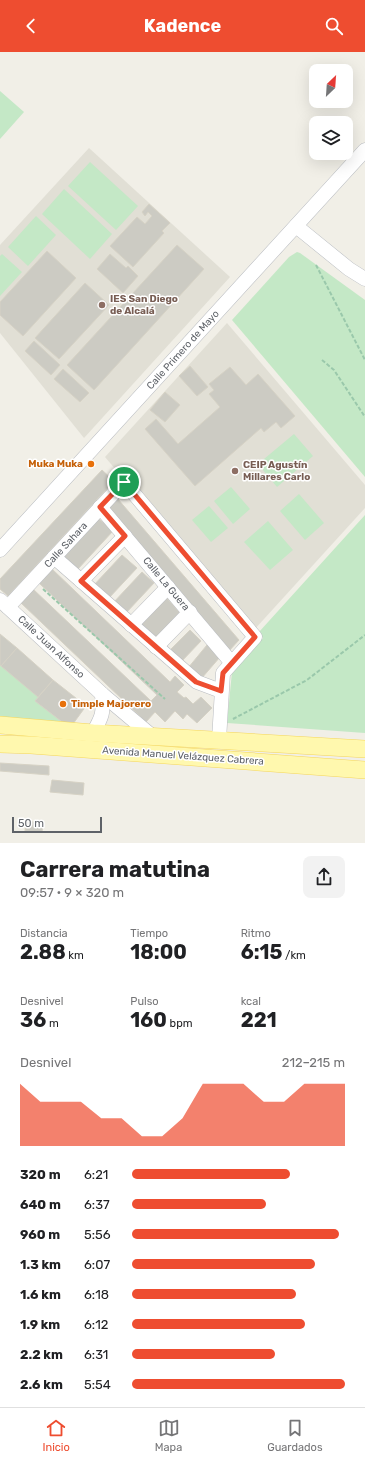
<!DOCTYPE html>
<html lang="es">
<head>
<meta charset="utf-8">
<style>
	:root { --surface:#fff; --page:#f2f2f2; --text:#202124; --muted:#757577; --line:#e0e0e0; --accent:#ee4d30 }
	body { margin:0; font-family:Rubik,sans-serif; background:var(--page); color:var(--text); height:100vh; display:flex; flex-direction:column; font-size:15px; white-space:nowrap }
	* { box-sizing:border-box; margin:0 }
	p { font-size:13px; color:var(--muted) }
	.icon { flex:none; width:22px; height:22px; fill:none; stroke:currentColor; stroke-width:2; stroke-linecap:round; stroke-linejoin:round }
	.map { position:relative; height:791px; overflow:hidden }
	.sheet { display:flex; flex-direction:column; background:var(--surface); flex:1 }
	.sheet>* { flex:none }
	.needle { width:26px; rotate:25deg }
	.tools { position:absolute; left:309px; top:12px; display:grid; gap:8px }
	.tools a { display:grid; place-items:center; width:44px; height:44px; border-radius:8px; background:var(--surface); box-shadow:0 4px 16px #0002; font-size:20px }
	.scale { position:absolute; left:12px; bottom:10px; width:90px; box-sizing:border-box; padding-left:4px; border:2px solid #5e6268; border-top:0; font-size:11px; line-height:14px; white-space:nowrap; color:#5e6268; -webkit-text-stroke:3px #fff; paint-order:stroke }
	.pin { position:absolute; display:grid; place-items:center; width:34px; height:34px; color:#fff; margin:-17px; border:2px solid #fff; border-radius:50%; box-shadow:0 1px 4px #0007 }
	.round { display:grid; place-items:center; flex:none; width:42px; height:42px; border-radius:8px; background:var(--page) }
	.head { display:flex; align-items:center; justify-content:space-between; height:68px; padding:0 20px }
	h1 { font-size:22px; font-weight:700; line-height:30px }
	.metrics { display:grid; grid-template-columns:repeat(3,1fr); gap:6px; height:68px; padding:4px 20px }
	.metrics div { display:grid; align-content:center }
	.metrics b { font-size:20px; font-weight:700 }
	.metrics small { font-size:11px; font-weight:400 }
	.metrics p { font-size:11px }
	.chart { height:112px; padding:8px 20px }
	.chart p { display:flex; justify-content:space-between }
	.chart svg { width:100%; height:72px; margin-top:4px; fill:var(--accent); opacity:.7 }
	ul { padding:0 20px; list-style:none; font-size:13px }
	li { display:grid; grid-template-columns:64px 48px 1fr; align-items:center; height:30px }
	li i { height:10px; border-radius:5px; background:var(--accent) }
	header { display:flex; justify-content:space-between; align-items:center; height:52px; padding:0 20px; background:var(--accent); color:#fff; font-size:18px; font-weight:700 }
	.tab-bar { display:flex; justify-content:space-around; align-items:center; height:56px; border-top:1px solid var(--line); background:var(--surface); font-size:11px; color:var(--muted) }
	.tab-bar a { display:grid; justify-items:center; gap:2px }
	.tab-bar .active { color:var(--accent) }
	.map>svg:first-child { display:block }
</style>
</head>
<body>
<header><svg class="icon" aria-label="back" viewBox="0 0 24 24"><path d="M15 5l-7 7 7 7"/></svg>Kadence<svg class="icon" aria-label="search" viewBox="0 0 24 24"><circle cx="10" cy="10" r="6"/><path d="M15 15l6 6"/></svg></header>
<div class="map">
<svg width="365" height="791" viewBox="0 0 365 791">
	<rect width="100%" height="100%" fill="#f1efe7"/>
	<!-- education -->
	<g fill="#e1dfd5">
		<polygon points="89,96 230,225 84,386 0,281 0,193"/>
		<polygon points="227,271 365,433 365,456 253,579 105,405"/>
	</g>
	<!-- green -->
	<g fill="#c4e8c6">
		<polygon points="0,39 24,60 0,87"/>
		<polygon points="90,110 138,154 116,178 68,134"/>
		<polygon points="64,137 112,182 90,207 42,162"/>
		<polygon points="36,164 56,183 28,214 8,195"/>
		<polygon points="297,200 300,201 365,248 365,425 232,268 289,205"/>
		<polygon points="2,202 22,220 0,244 0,204"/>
		<polygon points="294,382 313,404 277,435 258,412"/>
		<polygon points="231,435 250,457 233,472 214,449"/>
		<polygon points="299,442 324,471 305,488 280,459"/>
		<polygon points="209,454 228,476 211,490 192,468"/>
		<polygon points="365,463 365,681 227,671 232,620 263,586 259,580"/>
		<polygon points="268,469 293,498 270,518 244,490"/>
		<polygon points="0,613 39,644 35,649 70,676 0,666"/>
	</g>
	<!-- building -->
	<g fill="#cccbc3" stroke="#d6d2c5">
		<polygon points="149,152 170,171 162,179 164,181 133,215 110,194 137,165 145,172 152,164 148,160 145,164 142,160"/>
		<polygon points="177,193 204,217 94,338 67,313"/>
		<polygon points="47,199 76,226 23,284 0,263 0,250"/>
		<polygon points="110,202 126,216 128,214 138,224 123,241 97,217"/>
		<polygon points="85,231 109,253 59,307 35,286"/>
		<polygon points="34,289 60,313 51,323 25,299"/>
		<polygon points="190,314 208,335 197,344 179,324"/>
		<polygon points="230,315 246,333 258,322 295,364 281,376 276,370 264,380 261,376 195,434 145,377 156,367 178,392 220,355 209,342 214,338 209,332"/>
		<polygon points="63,317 89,341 80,350 54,327"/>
		<polygon points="165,340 180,353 165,370 150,358"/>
		<polygon points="102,418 114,429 8,544 0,537 0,527"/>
		<polygon points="117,446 239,588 228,600 108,456"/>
		<polygon points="98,466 113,479 77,518 63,505"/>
		<polygon points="122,503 137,516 108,547 93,534"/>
		<polygon points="52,517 170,630 175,624 184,633 177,640 184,646 186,645 193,652 201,645 212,656 197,671 187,662 183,667 175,659 165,670 155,660 146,670 20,550 33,537 151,649 157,643 39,531"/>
		<polygon points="142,520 154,531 125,562 113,551"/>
		<polygon points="165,544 180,561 156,588 139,572"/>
		<polygon points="190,578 201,589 180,611 168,600"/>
		<polygon points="0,582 17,596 1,614 0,613"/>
		<polygon points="207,593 220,605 201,627 188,616"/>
		<polygon points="17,596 53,628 38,645 1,614"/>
		<polygon points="53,628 86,654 70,676 35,649"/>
		<polygon points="0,711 49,714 49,723 0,719"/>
		<polygon points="52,728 84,731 83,743 50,740"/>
		<polygon points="26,769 43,771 42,780 25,779"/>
	</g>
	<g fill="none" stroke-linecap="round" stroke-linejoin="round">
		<!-- minor casing -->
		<g stroke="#b9bcc1" stroke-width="15">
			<g id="minor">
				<polyline points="296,174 349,217 365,227"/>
				<polyline points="100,455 231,610"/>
				<polyline points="0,498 365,98"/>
				<polyline points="54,505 197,630 221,639"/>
				<polyline points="81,529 125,484"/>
				<polyline points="0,548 102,642 152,684"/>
				<polyline points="8,555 124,430 255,585 223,621 219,688"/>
				<polyline points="131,573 168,535"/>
				<polyline points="156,595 190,560"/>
				<path d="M93,681C102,665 104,661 102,642"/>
			</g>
		</g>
		<!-- major casing -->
		<g stroke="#f5d65c" stroke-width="18">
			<g id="major">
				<polyline points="0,673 93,681 365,697"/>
				<polyline points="0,692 31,693 365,718"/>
			</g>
		</g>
		<!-- path -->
		<g stroke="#9ac8ab" stroke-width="2" stroke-dasharray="4 2" stroke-linecap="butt">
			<polyline points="316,213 365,308"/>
			<polyline points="322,308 334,318 365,365"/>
			<polyline points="43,537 165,647"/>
			<polyline points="233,667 307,628 365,583"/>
		</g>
		<!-- minor -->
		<use href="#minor" stroke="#fff" stroke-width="14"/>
		<!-- major -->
		<use href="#major" stroke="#fff8ae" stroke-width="17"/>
	</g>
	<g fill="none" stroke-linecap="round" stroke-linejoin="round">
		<!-- route casing -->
		<g stroke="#fff" stroke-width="8">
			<polygon id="route" points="124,430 255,585 223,621 221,639 196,630 81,529 125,484 100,455"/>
		</g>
		<!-- route -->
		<use href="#route" stroke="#ee4d30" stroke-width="5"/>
	</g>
	<!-- markers -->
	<g fill="#8d6e63" stroke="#fff" stroke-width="1.5">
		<circle cx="102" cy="253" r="4"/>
		<circle cx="235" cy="419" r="4"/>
	</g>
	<g fill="#e8710a" stroke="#fff" stroke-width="1.5">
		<circle cx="91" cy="412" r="4"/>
		<circle cx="63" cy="652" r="4"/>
	</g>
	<g text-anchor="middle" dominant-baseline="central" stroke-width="3" stroke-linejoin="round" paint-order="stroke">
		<!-- education labels -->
		<g font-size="10" font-weight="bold" fill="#785e54" stroke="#fff" text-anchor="start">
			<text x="110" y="247">IES San Diego<tspan x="110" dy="12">de Alcalá</tspan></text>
			<text x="243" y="413">CEIP Agustín<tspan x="243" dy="12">Millares Carlo</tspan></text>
		</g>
		<!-- street labels -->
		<g font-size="10" fill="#5e6268" stroke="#fff">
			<text transform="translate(183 298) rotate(-48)">Calle Primero de Mayo</text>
			<text transform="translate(66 493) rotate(-47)">Calle Sahara</text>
			<text transform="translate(166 532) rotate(50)">Calle La Guera</text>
			<text transform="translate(51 595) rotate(43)">Calle Juan Alfonso</text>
			<text transform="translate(183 704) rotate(4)">Avenida Manuel Velázquez Cabrera</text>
		</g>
		<!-- food labels -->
		<g font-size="10" font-weight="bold" fill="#c56008" stroke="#fff" text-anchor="end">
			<text x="83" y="412">Muka Muka</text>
			<text x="71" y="652" text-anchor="start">Timple Majorero</text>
		</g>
	</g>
</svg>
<div class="tools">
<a><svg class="needle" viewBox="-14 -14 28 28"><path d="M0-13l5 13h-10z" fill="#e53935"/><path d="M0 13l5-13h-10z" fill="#757577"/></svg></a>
<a><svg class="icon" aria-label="layers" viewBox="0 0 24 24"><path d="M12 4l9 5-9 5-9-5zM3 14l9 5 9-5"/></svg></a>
</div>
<div class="scale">50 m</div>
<div class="pin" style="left:124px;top:430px;background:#1e9e55"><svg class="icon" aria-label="arrive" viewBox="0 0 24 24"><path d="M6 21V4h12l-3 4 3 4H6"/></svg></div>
</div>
<section class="sheet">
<div class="head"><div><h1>Carrera matutina</h1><p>09:57 · 9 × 320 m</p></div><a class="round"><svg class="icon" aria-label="share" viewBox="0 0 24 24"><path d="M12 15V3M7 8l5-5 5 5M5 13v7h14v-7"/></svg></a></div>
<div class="metrics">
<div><p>Distancia</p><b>2.88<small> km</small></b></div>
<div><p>Tiempo</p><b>18:00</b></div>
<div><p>Ritmo</p><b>6:15<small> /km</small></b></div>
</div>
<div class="metrics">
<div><p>Desnivel</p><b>36<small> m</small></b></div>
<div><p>Pulso</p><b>160<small> bpm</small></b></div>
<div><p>kcal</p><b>221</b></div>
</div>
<div class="chart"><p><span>Desnivel</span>212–215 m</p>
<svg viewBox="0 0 160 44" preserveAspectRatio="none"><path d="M0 44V6L10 17L20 17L30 17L40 27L50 27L60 38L70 38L80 27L90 6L100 6L110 6L120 17L130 17L140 6L150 6L160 6V44z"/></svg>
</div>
<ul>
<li><b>320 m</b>6:21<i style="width:74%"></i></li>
<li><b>640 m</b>6:37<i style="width:63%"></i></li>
<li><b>960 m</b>5:56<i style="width:97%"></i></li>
<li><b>1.3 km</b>6:07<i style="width:86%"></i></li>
<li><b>1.6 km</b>6:18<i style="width:77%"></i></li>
<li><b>1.9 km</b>6:12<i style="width:81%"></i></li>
<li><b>2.2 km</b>6:31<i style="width:67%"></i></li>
<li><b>2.6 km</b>5:54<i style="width:100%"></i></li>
</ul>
</section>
<nav class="tab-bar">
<a class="active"><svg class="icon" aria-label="home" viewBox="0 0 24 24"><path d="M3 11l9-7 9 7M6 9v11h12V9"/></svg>Inicio</a>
<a><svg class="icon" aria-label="map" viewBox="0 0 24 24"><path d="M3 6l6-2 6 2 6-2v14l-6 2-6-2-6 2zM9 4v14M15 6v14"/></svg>Mapa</a>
<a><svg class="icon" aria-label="saved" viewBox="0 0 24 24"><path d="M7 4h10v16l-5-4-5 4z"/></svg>Guardados</a>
</nav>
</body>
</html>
